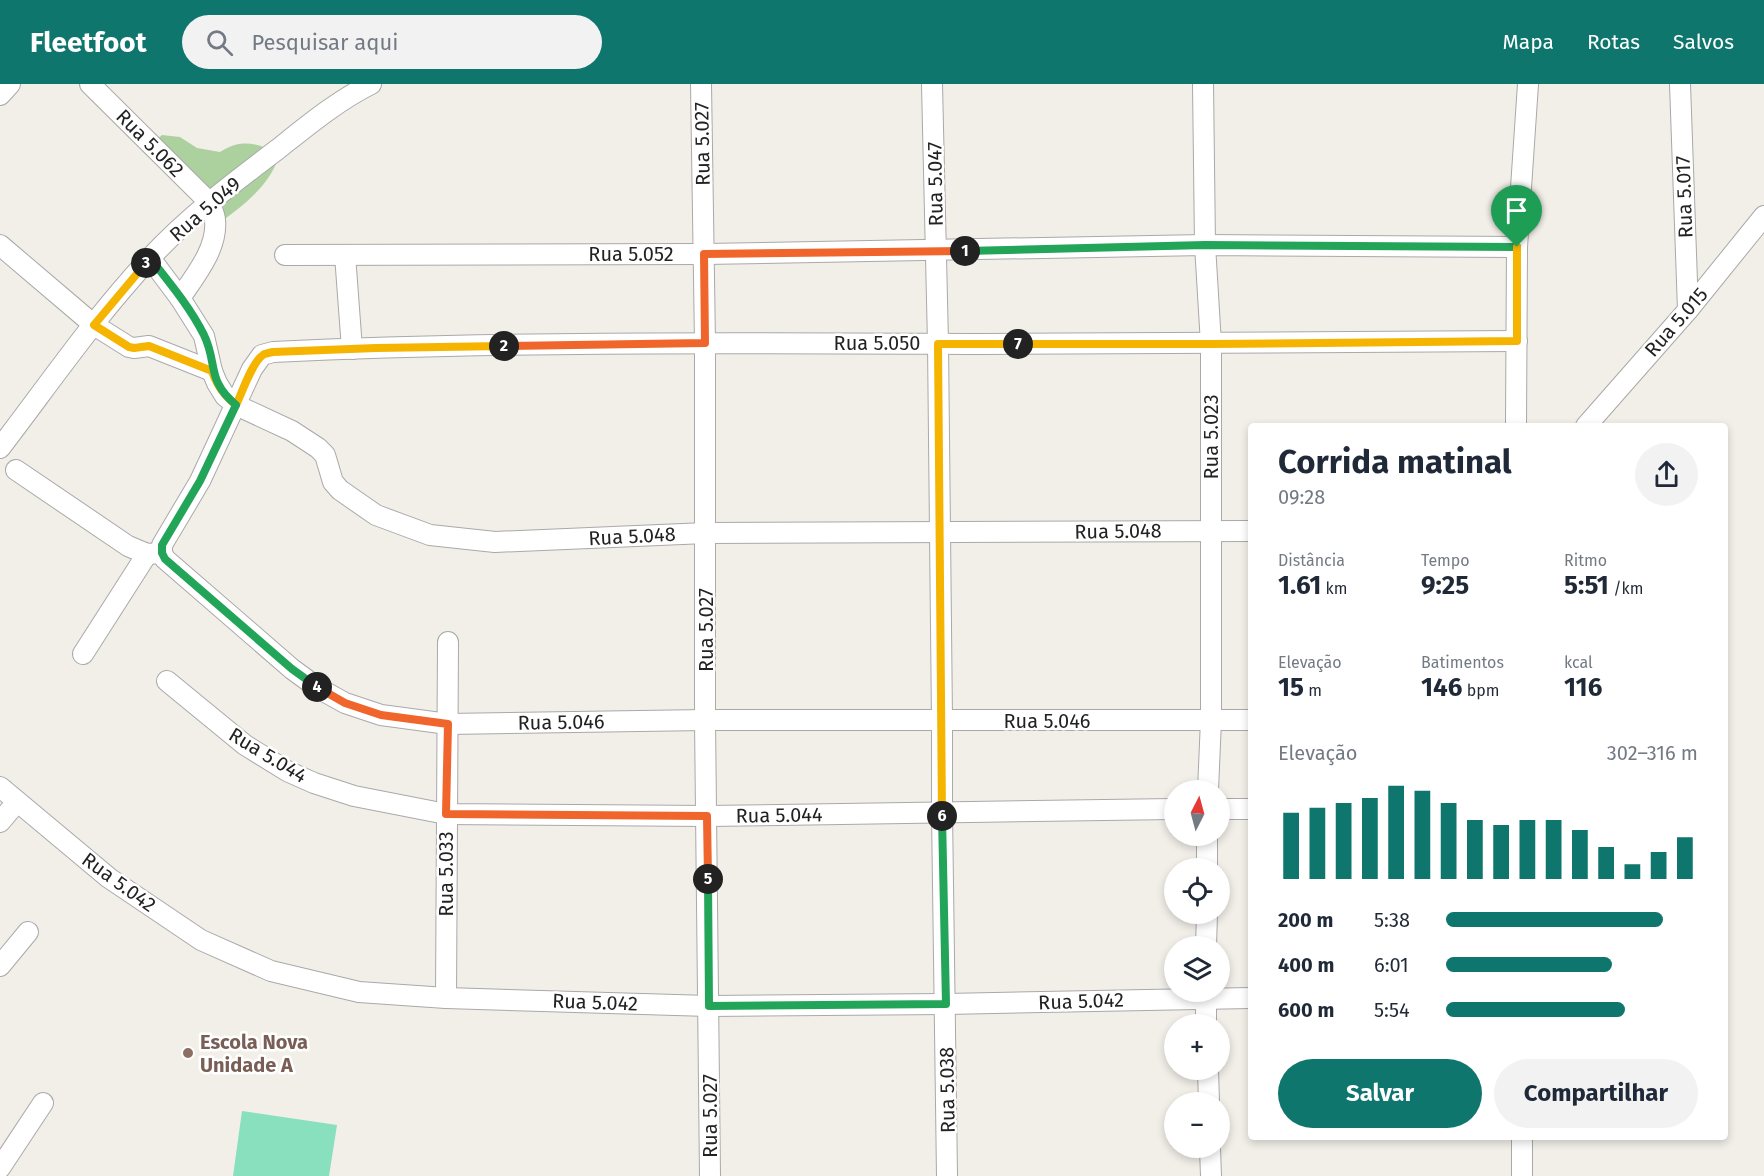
<!DOCTYPE html>
<html lang="pt">
<head>
<meta charset="utf-8">
<style>
	:root { --surface:#fff; --page:#f2f2f3; --text:#1f2937; --muted:#747a83; --accent:#0f766e }
	body { margin:0; font-family:"Fira Sans",sans-serif; background:var(--page); color:var(--text); height:100vh; display:flex; flex-direction:column; font-size:22px; white-space:nowrap }
	* { box-sizing:border-box; margin:0 }
	p { font-size:20px; color:var(--muted) }
	.icon { flex:none; width:33px; height:33px; fill:none; stroke:currentColor; stroke-width:2; stroke-linecap:round; stroke-linejoin:round }
	.map { position:relative; flex:1; overflow:hidden }
	.side { position:absolute; left:1248px; top:339px; width:480px; height:717px; display:flex; flex-direction:column; background:var(--surface); border-radius:6px; box-shadow:0 3px 9px #0003 }
	.side>* { flex:none }
	.needle { width:39px; rotate:6deg }
	.fabs { position:absolute; left:1164px; top:696px; display:grid; gap:12px }
	.fabs a { display:grid; place-items:center; width:66px; height:66px; border-radius:50%; background:var(--surface); box-shadow:0 3px 9px #0003; font-size:30px }
	.pin { position:absolute; display:grid; place-items:center; width:51px; height:51px; color:#fff; margin:-62px -26px; border-radius:50% 50% 50% 0; rotate:-45deg; box-shadow:0 0 6px #0007 }
	.pin .icon { rotate:45deg }
	.km { position:absolute; width:30px; height:30px; margin:-15px; border-radius:50%; background:#222; color:#fff; font-size:16px; line-height:30px; text-align:center }
	.round { display:grid; place-items:center; flex:none; width:63px; height:63px; border-radius:32px; background:var(--page) }
	.head { display:flex; align-items:center; justify-content:space-between; height:102px; padding:0 30px }
	h1 { font-size:33px; font-weight:700; line-height:45px }
	.figures { display:grid; grid-template-columns:repeat(3,1fr); gap:9px; height:102px; padding:6px 30px }
	.figures div { display:grid; align-content:center }
	.figures b { font-size:26px; font-weight:700 }
	.figures small { font-size:16px; font-weight:400 }
	.figures p { font-size:16px }
	.chart { height:168px; padding:12px 30px }
	.chart p { display:flex; justify-content:space-between }
	.chart svg { width:100%; height:108px; margin-top:6px; stroke:var(--accent); stroke-width:6 }
	.cta { display:flex; gap:12px; margin-top:auto; padding:12px 30px }
	.cta a { flex:1; height:69px; border-radius:36px; background:var(--accent); color:#fff; font-size:24px; font-weight:700; line-height:69px; text-align:center }
	.cta a+a { background:var(--page); color:var(--text) }
	ul { padding:0 30px; list-style:none; font-size:20px }
	li { display:grid; grid-template-columns:96px 72px 1fr; align-items:center; height:45px }
	li i { height:15px; border-radius:8px; background:var(--accent) }
	header { display:flex; align-items:center; gap:36px; box-sizing:border-box; height:84px; padding:0 30px; background:var(--accent); color:#fff }
	header strong { font-size:28px }
	nav { display:flex; gap:33px; margin-inline-start:auto; font-size:21px }
	.search { width:420px; height:54px; background:var(--page); display:flex; align-items:center; gap:15px; box-sizing:border-box; padding:0 21px; border-radius:33px; color:var(--muted); font-size:22px }
	.map>svg:first-child { display:block }
</style>
</head>
<body>
<header>
<strong>Fleetfoot</strong>
<div class="search"><svg class="icon" aria-label="search" viewBox="0 0 24 24"><circle cx="10" cy="10" r="6"/><path d="M15 15l6 6"/></svg>Pesquisar aqui</div>
<nav><a>Mapa</a><a>Rotas</a><a>Salvos</a></nav>
</header>
<div class="map">
<svg width="1764" height="1092" viewBox="0 0 1764 1092">
	<rect width="100%" height="100%" fill="#f2efe9"/>
	<!-- forest -->
	<path fill="#add19e" d="M162,51L180,53L197,64L220,68C241,54 259,59 279,71C272,99 244,121 222,137L203,125L142,67Z"/>
	<!-- pitch -->
	<polygon fill="#88e0be" points="242,1027 337,1041 329,1092 233,1092"/>
	<g fill="none" stroke-linecap="round" stroke-linejoin="round">
		<!-- street casing -->
		<g stroke="#a9a9a9" stroke-width="22">
			<g id="street">
				<path d="M90,0L209,118C211,124 215,130 215,136C218,164 195,192 180,214"/>
				<polyline points="701,0 705,259 705,636 710,1092"/>
				<polyline points="932,0 938,259 942,637 942,728 947,1092"/>
				<polyline points="1203,0 1205,161 1211,260 1211,636 1208,706"/>
				<polyline points="1680,0 1688,226"/>
				<polyline points="0,11 10,0"/>
				<polyline points="0,161 94,241 129,263 134,264 149,262 212,287"/>
				<polyline points="285,171 704,170 1205,161 1517,163"/>
				<polyline points="345,171 352,265"/>
				<polyline points="150,174 180,214 204,252 212,287 217,299 225,312 236,321 292,347 318,364 325,371 333,398 340,406 376,431 430,451 495,458 706,449 1251,447"/>
				<polyline points="1516,342 1517,163 1528,0"/>
				<polyline points="1586,342 1688,226 1764,132"/>
				<path d="M0,364C49,300 95,233 150,174C188,133 233,99 278,65C307,42 337,17 371,0"/>
				<polyline points="16,386 128,462 147,470 162,469"/>
				<polyline points="83,570 147,470"/>
				<polyline points="167,597 245,661 287,687 314,699 354,712 446,730 707,732 1174,725"/>
				<path d="M1251,636H705L448,640L381,631L345,619L318,604L292,585L165,475L162,469V461L200,397L252,285L262,271L273,268C510,257 748,259 986,260C1163,260 1340,259 1517,257"/>
				<polyline points="0,703 109,794 201,856 271,887 359,908 446,914 709,922 946,920 1251,914"/>
				<polyline points="1220,725 1251,725"/>
				<polyline points="0,738 17,718"/>
				<polyline points="1207,784 1207,752"/>
				<polyline points="1206,862 1207,830"/>
				<polyline points="0,882 28,848"/>
				<polyline points="1206,908 1206,940"/>
				<polyline points="446,914 448,558"/>
				<polyline points="1208,986 1209,1018"/>
				<polyline points="1522,1053 1522,1092"/>
				<polyline points="1210,1064 1211,1092"/>
				<polyline points="0,1084 43,1019"/>
			</g>
		</g>
		<!-- street -->
		<use href="#street" stroke="#fff" stroke-width="20"/>
	</g>
	<g fill="none" stroke-linecap="round" stroke-linejoin="round">
		<!-- split-1 casing -->
		<g stroke="#fff" stroke-width="12">
			<polyline id="split-1" points="965,167 1205,161 1517,163"/>
		</g>
		<!-- split-2 casing -->
		<g stroke="#fff" stroke-width="12">
			<polyline id="split-2" points="504,262 705,259 704,170 965,167"/>
		</g>
		<!-- split-3 casing -->
		<g stroke="#fff" stroke-width="12">
			<path id="split-3" d="M146,179L94,241L129,263L134,264L149,262L212,287C217,302 224,311 236,321C242,309 252,278 263,271C265,269 269,269 273,268L376,264L504,262"/>
		</g>
		<!-- split-4 casing -->
		<g stroke="#fff" stroke-width="12">
			<path id="split-4" d="M146,179L150,174C169,198 190,223 204,251C218,280 206,296 236,321L200,397L162,461V469L165,475L292,585L317,603"/>
		</g>
		<!-- split-5 casing -->
		<g stroke="#fff" stroke-width="12">
			<polyline id="split-5" points="317,603 345,619 381,631 448,640 446,730 707,732 708,795"/>
		</g>
		<!-- split-6 casing -->
		<g stroke="#fff" stroke-width="12">
			<polyline id="split-6" points="708,795 709,922 946,920 942,732"/>
		</g>
		<!-- split-7 casing -->
		<g stroke="#fff" stroke-width="12">
			<polyline id="split-7" points="942,732 938,260 1018,260"/>
		</g>
		<!-- split-8 casing -->
		<g stroke="#fff" stroke-width="12">
			<polyline id="split-8" points="1018,260 1211,260 1517,257 1517,163"/>
		</g>
		<!-- split-1 -->
		<use href="#split-1" stroke="#22a559" stroke-width="8"/>
		<!-- split-2 -->
		<use href="#split-2" stroke="#f0652b" stroke-width="8"/>
		<!-- split-3 -->
		<use href="#split-3" stroke="#f5b400" stroke-width="8"/>
		<!-- split-4 -->
		<use href="#split-4" stroke="#22a559" stroke-width="8"/>
		<!-- split-5 -->
		<use href="#split-5" stroke="#f0652b" stroke-width="8"/>
		<!-- split-6 -->
		<use href="#split-6" stroke="#22a559" stroke-width="8"/>
		<!-- split-7 -->
		<use href="#split-7" stroke="#f5b400" stroke-width="8"/>
		<!-- split-8 -->
		<use href="#split-8" stroke="#f5b400" stroke-width="8"/>
	</g>
	<!-- markers -->
	<circle fill="#8d6e63" stroke="#fff" stroke-width="2" cx="188" cy="969" r="6"/>
	<g text-anchor="middle" dominant-baseline="central" stroke-width="5" stroke-linejoin="round" paint-order="stroke">
		<!-- street labels -->
		<g font-size="20" fill="#222" stroke="#fff">
			<text transform="translate(150 59) rotate(45)">Rua 5.062</text>
			<text transform="translate(702 60) rotate(-91)">Rua 5.027</text>
			<text transform="translate(935 100) rotate(-91)">Rua 5.047</text>
			<text transform="translate(1684 113) rotate(-92)">Rua 5.017</text>
			<text transform="translate(205 125) rotate(-41)">Rua 5.049</text>
			<text x="631" y="170">Rua 5.052</text>
			<text transform="translate(1676 238) rotate(-49)">Rua 5.015</text>
			<text x="877" y="259">Rua 5.050</text>
			<text transform="translate(1211 353) rotate(-90)">Rua 5.023</text>
			<text transform="translate(1118 447) rotate(-1)">Rua 5.048</text>
			<text transform="translate(632 452) rotate(-3)">Rua 5.048</text>
			<text transform="translate(706 546) rotate(-90)">Rua 5.027</text>
			<text x="1047" y="637">Rua 5.046</text>
			<text transform="translate(561 638) rotate(-1)">Rua 5.046</text>
			<text transform="translate(268 671) rotate(31)">Rua 5.044</text>
			<text transform="translate(779 731) rotate(-1)">Rua 5.044</text>
			<text transform="translate(446 790) rotate(-90)">Rua 5.033</text>
			<text transform="translate(119 798) rotate(36)">Rua 5.042</text>
			<text transform="translate(1081 917) rotate(-2)">Rua 5.042</text>
			<text transform="translate(595 918) rotate(2)">Rua 5.042</text>
			<text transform="translate(947 1006) rotate(-91)">Rua 5.038</text>
			<text transform="translate(710 1032) rotate(-90)">Rua 5.027</text>
		</g>
		<!-- education labels -->
		<g font-size="20" font-weight="bold" fill="#785e54" stroke="#fff" text-anchor="start">
			<text x="200" y="958">Escola Nova<tspan x="200" dy="23">Unidade A</tspan></text>
		</g>
	</g>
</svg>
<div class="fabs">
<a><svg class="needle" viewBox="-14 -14 28 28"><path d="M0-13l5 13h-10z" fill="#e53935"/><path d="M0 13l5-13h-10z" fill="#747a83"/></svg></a>
<a><svg class="icon" aria-label="locate" viewBox="0 0 24 24"><circle cx="12" cy="12" r="6"/><path d="M12 2v4M12 18v4M2 12h4M18 12h4"/></svg></a>
<a><svg class="icon" aria-label="layers" viewBox="0 0 24 24"><path d="M12 4l9 5-9 5-9-5zM3 14l9 5 9-5"/></svg></a>
<a>+</a>
<a>−</a>
</div>
<div class="pin" style="left:1517px;top:163px;background:#1e9e55"><svg class="icon" aria-label="arrive" viewBox="0 0 24 24"><path d="M6 21V4h12l-3 4 3 4H6"/></svg></div>
<b class="km" style="left:965px;top:167px">1</b>
<b class="km" style="left:504px;top:262px">2</b>
<b class="km" style="left:146px;top:179px">3</b>
<b class="km" style="left:317px;top:603px">4</b>
<b class="km" style="left:708px;top:795px">5</b>
<b class="km" style="left:942px;top:732px">6</b>
<b class="km" style="left:1018px;top:260px">7</b>
<section class="side">
<div class="head"><div><h1>Corrida matinal</h1><p>09:28</p></div><a class="round"><svg class="icon" aria-label="share" viewBox="0 0 24 24"><path d="M12 15V3M7 8l5-5 5 5M5 13v7h14v-7"/></svg></a></div>
<div class="figures">
<div><p>Distância</p><b>1.61<small> km</small></b></div>
<div><p>Tempo</p><b>9:25</b></div>
<div><p>Ritmo</p><b>5:51<small> /km</small></b></div>
</div>
<div class="figures">
<div><p>Elevação</p><b>15<small> m</small></b></div>
<div><p>Batimentos</p><b>146<small> bpm</small></b></div>
<div><p>kcal</p><b>116</b></div>
</div>
<div class="chart"><p><span>Elevação</span>302–316 m</p>
<svg viewBox="0 0 160 44" preserveAspectRatio="none"><path d="M5 44V17M15 44V15M25 44V13M35 44V11M45 44V6M55 44V8M65 44V13M75 44V20M85 44V22M95 44V20M105 44V20M115 44V24M125 44V31M135 44V38M145 44V33M155 44V27"/></svg>
</div>
<ul>
<li><b>200 m</b>5:38<i style="width:86%"></i></li>
<li><b>400 m</b>6:01<i style="width:66%"></i></li>
<li><b>600 m</b>5:54<i style="width:71%"></i></li>
</ul>
<div class="cta"><a>Salvar</a><a>Compartilhar</a></div>
</section>
</div>
</body>
</html>
